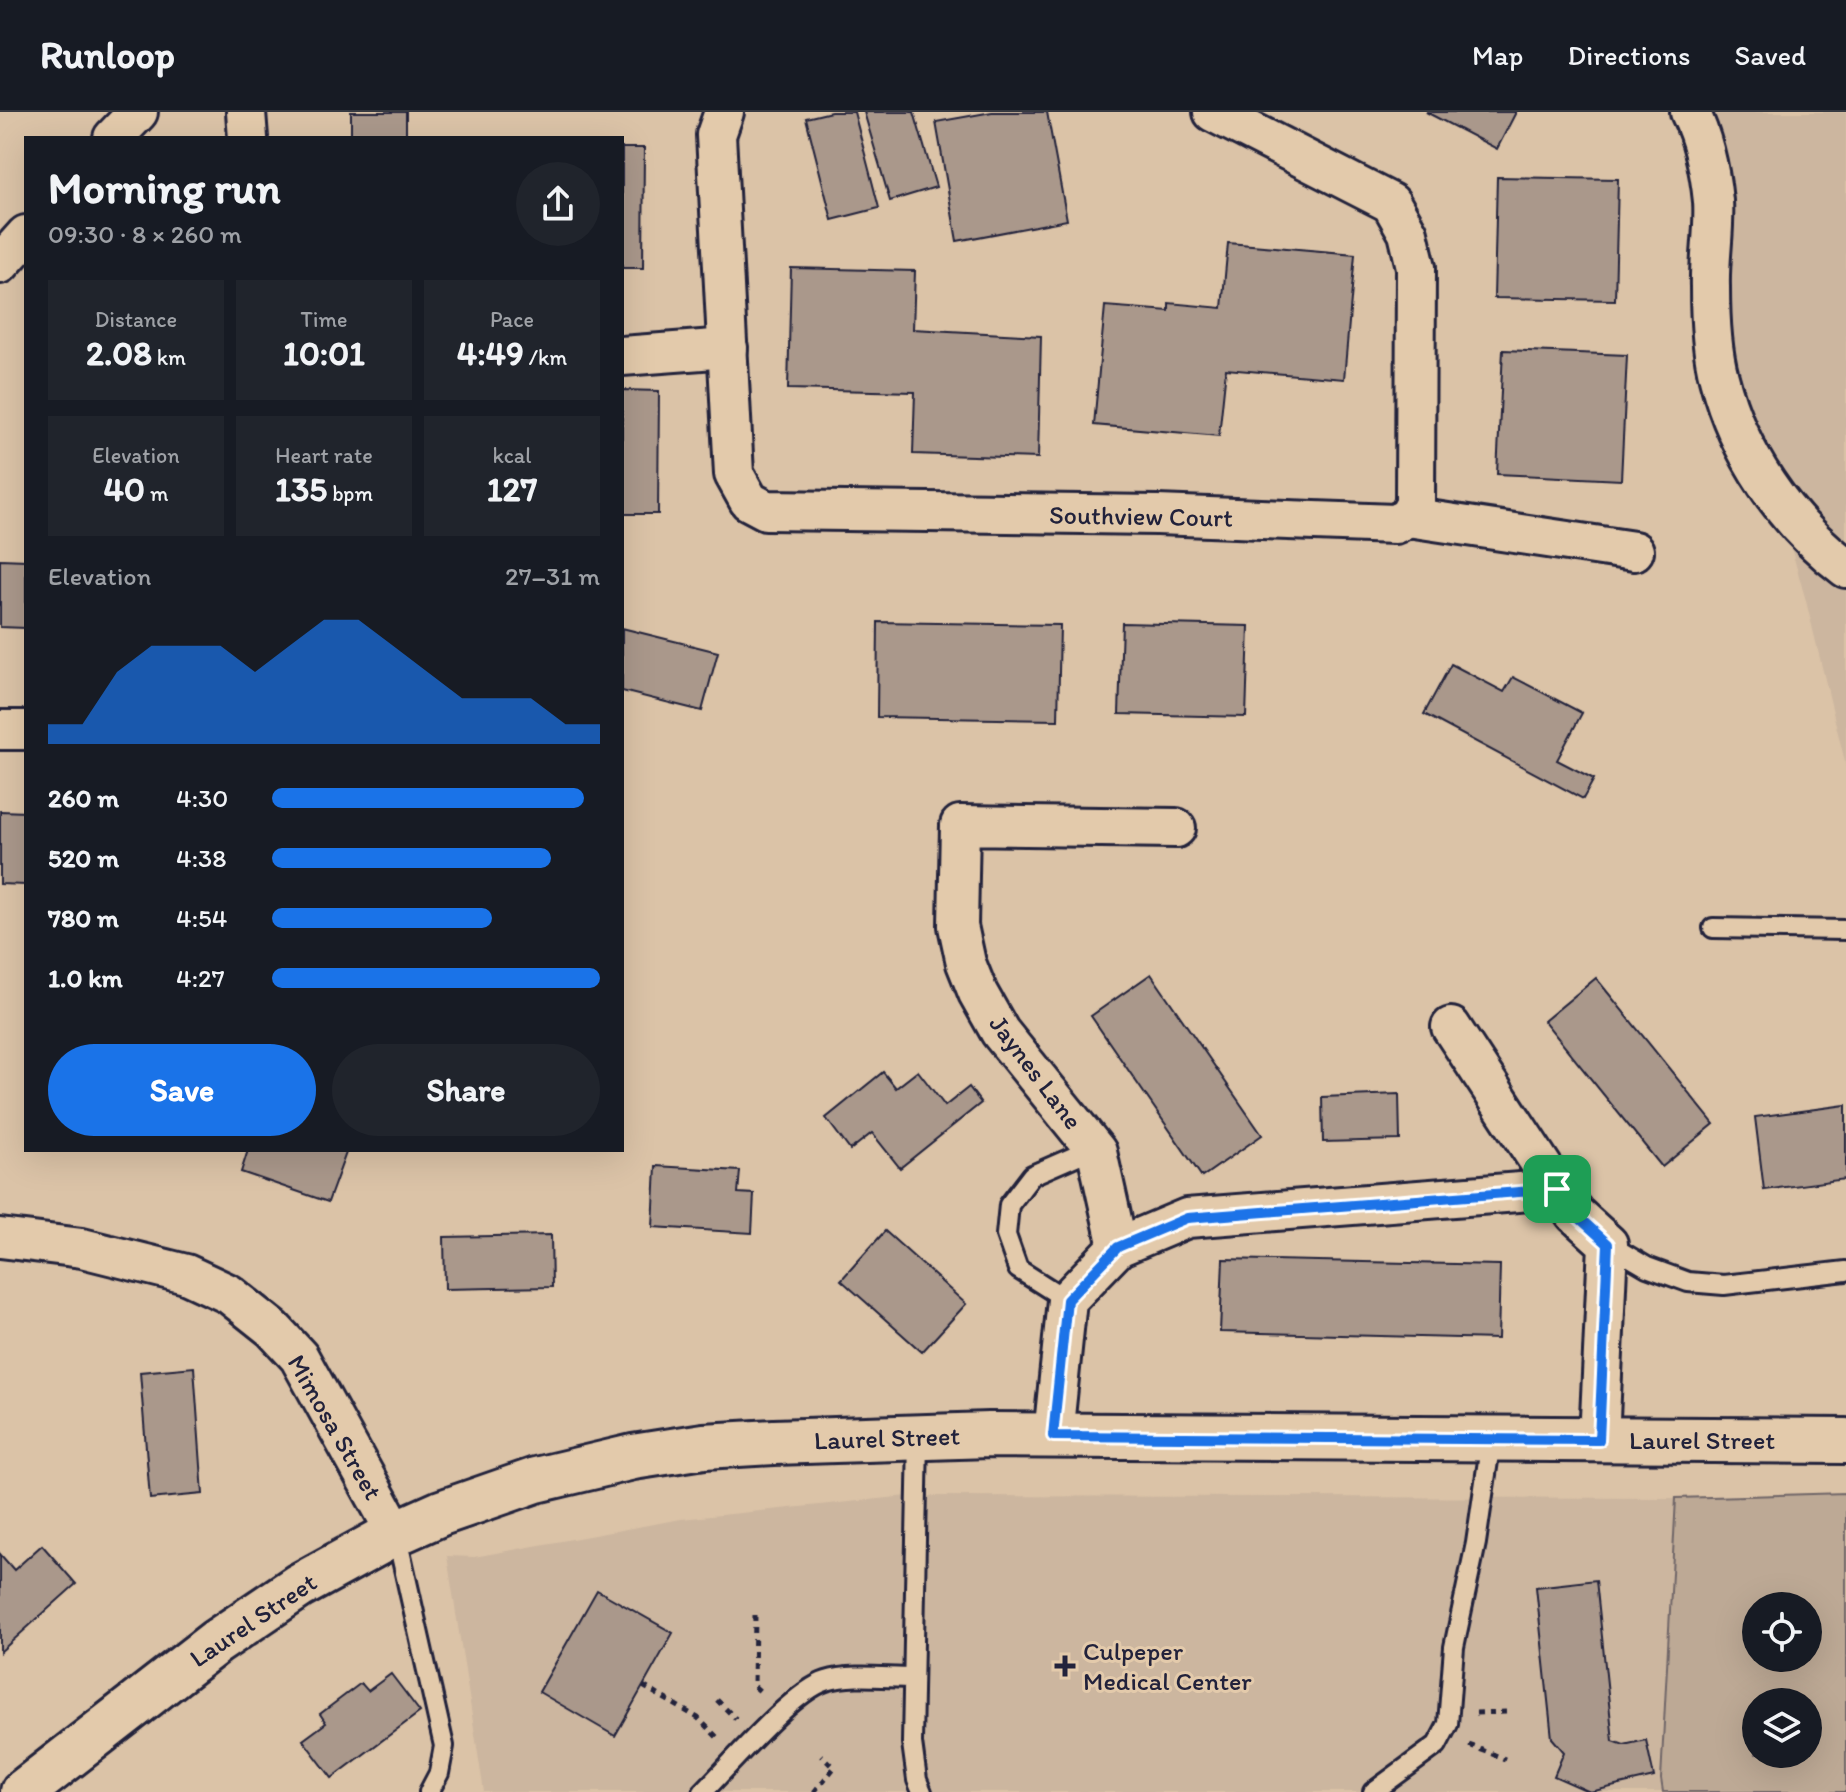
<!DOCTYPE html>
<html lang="en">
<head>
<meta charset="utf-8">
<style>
	:root { --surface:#171b24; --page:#20242c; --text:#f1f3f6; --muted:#9ea1a6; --line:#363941; --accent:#1a73e8 }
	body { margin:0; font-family:Itim,sans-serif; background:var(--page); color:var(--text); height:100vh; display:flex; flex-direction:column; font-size:30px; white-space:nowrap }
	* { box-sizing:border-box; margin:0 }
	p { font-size:26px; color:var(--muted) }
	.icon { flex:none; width:44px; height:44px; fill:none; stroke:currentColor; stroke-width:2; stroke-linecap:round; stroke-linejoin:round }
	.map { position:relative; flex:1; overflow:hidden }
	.side { position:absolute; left:24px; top:24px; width:600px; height:1016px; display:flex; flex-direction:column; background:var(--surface); border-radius:0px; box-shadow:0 8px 32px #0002 }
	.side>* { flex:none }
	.buttons { position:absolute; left:1742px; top:1480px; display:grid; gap:16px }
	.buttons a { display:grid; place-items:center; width:80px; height:80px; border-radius:50%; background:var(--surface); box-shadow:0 8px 32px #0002; font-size:40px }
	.pin { position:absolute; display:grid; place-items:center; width:68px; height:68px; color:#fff; margin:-34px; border-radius:16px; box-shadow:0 4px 12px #0006 }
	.round { display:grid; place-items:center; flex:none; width:84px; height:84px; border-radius:42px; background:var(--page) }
	.head { display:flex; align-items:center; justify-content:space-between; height:136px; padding:0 24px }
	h1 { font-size:44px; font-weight:800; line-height:60px }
	.stats { display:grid; grid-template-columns:repeat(3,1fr); gap:12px; height:136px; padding:8px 24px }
	.stats div { display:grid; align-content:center; border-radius:0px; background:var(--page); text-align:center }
	.stats b { font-size:34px; font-weight:800 }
	.stats small { font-size:22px; font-weight:400 }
	.stats p { font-size:22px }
	.chart { height:224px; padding:16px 24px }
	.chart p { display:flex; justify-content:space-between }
	.chart svg { width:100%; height:144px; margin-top:8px; fill:var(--accent); opacity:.7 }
	.action { display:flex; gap:16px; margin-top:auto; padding:16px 24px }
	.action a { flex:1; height:92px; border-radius:48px; background:var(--accent); color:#fff; font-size:32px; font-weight:800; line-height:92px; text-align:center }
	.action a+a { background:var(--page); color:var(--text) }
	ul { padding:0 24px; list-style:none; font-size:26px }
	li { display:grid; grid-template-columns:128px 96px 1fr; align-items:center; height:60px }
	li i { height:20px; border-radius:10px; background:var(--accent) }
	header { display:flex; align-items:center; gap:48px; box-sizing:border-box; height:112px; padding:0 40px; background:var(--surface); border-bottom:2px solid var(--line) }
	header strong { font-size:38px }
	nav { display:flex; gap:44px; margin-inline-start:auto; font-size:28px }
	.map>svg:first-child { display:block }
</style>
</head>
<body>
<header>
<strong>Runloop</strong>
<nav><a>Map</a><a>Directions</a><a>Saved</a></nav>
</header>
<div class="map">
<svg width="1846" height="1680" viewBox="0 0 1846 1680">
	<rect width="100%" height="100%" fill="#dbc3a7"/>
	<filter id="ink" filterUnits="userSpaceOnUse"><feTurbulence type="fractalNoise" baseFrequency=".0125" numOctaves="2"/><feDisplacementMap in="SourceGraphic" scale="16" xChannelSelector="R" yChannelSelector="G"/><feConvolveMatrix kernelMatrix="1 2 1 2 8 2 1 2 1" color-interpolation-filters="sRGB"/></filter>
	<g filter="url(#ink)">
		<!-- built -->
		<g fill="#ccb69f">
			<polygon points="1686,0 1846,0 1846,654 1806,489 1762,332 1710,175"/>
			<polygon points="908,1384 1676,1386 1660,1662 1663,1680 484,1680 447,1444 474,1445 681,1407"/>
		</g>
		<!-- grass -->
		<path fill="#bda995" stroke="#706668" stroke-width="2" fill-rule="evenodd" d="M1846,1381V1680H1663L1661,1667L1676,1386ZM1756,1494H1808V1546H1756ZM1756,1590H1808V1642H1756Z"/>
		<!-- building -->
		<g fill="#aa988b" stroke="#22223b" stroke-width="2">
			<rect x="351" y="0" width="55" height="26"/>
			<polygon points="831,0 854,0 879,96 832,108 806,6"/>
			<polygon points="864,0 914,0 936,75 890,89"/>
			<polygon points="992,0 1047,0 1067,108 957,129 936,10"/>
			<polygon points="1426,0 1516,0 1497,37"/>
			<polygon points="622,36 644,36 643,156 622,156"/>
			<polygon points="1497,65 1618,67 1615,188 1494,186"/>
			<polygon points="1228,131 1355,142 1344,267 1226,257 1219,324 1094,313 1105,194 1169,199 1169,191 1222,196"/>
			<polygon points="791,156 915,159 913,217 1041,224 1038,346 913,342 915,280 788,277"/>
			<polygon points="1503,238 1627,243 1621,368 1497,362"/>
			<polygon points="622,278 659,279 658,402 622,402"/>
			<polygon points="0,447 26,448 26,516 0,515"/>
			<polygon points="878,510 1060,513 1058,608 877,605"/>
			<polygon points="1122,511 1249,514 1246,605 1119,602"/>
			<polygon points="622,516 718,540 702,599 622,579"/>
			<polygon points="1451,552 1504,580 1513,565 1582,601 1557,648 1594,667 1583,687 1424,602"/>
			<polygon points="0,699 26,700 26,773 0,772"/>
			<polygon points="1151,862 1262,1023 1202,1065 1091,904"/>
			<polygon points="1596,866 1714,1012 1662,1055 1544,909"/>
			<polygon points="918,959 945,994 969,975 981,991 900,1056 872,1021 850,1038 826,1006 883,960 896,976"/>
			<polygon points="1399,982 1400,1028 1323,1030 1322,985"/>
			<polygon points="1846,993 1846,1067 1764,1078 1755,1005"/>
			<polygon points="248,1038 347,1038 328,1090 241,1060"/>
			<polygon points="656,1054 740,1059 738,1081 754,1082 752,1121 653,1115"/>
			<polygon points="885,1119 966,1192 922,1240 841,1168"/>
			<polygon points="551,1123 552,1175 445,1177 444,1125"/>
			<polygon points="1223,1147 1500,1153 1498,1227 1220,1220"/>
			<polygon points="194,1255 203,1382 150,1387 140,1260"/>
			<polygon points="42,1433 76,1472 0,1540 0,1442 14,1458"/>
			<polygon points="1596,1468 1613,1629 1624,1633 1646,1628 1654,1665 1590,1680 1554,1664 1564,1640 1552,1626 1536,1475"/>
			<polygon points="597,1478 673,1521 615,1624 539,1580"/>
			<polygon points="391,1562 420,1600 332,1666 303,1628 326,1611 320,1602 361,1571 368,1579"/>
		</g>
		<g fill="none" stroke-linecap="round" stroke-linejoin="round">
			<!-- lane casing -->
			<g stroke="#22223b" stroke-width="24">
				<g id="lane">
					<polyline points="1713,816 1846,818"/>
					<polyline points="1608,1132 1647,1155 1688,1170 1724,1173 1846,1159"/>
					<polyline points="1067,1188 1018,1157 1006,1123 1009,1093 1032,1063 1094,1036"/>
					<polyline points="918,1326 912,1631 917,1668 922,1680"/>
					<polyline points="396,1421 444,1634 439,1661 429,1680"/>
					<path d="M703,1680C730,1653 793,1579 826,1569C852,1561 885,1566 912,1566"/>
					<polyline points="1373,1680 1437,1633 1448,1612 1454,1535 1476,1431 1491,1328"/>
				</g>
			</g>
			<!-- street casing -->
			<g stroke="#22223b" stroke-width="44">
				<g id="street">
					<polyline points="246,0 248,26"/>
					<polyline points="724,0 716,23 734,362 749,389 766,398 1157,403 1395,412 1408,405 1415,392 1416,155 1408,121 1391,91 1213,0"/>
					<path d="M1690,0C1703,26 1710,60 1713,89C1715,117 1709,146 1710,175C1710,202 1712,240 1719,266C1738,341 1785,410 1846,456"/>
					<polyline points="113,26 138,0"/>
					<polyline points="0,152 26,123"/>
					<polyline points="622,244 728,236"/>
					<polyline points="1408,405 1634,439"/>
					<polyline points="0,618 26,618"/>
					<polyline points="1451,915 1557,1077"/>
					<polyline points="0,1126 82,1136 186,1162 229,1182 273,1217 299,1245 396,1421"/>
					<polyline points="1118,1135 1097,1040 1000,920 978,881 966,851 958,814 960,713 1176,716"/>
					<polyline points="1053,1324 1067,1188 1118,1135 1187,1106 1557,1077 1575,1102 1608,1132 1599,1328"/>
				</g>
			</g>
			<!-- secondary casing -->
			<g stroke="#22223b" stroke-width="50">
				<polyline id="secondary" points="23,1680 216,1530 299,1474 396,1421 441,1401 536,1368 633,1345 704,1334 774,1330 989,1323 1846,1329"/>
			</g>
			<!-- path -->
			<g stroke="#22223b" stroke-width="5" stroke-dasharray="6 6" stroke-linecap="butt">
				<polyline points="755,1503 754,1574 763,1582"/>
				<polyline points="643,1574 698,1606 717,1625"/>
				<polyline points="717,1588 736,1607"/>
				<polyline points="1476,1601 1507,1600"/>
				<polyline points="1469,1633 1505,1647"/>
				<polyline points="814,1680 834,1656 821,1643"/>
			</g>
			<!-- lane -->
			<use href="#lane" stroke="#e3caab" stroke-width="18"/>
			<!-- street -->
			<use href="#street" stroke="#e3caab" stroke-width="38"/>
			<!-- secondary -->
			<use href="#secondary" stroke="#e3caab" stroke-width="44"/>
		</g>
	</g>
	<g fill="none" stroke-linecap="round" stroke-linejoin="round" filter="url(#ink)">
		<!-- route casing -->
		<g stroke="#fff" stroke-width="16">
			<polygon id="route" points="1557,1077 1575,1102 1608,1132 1599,1328 1053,1324 1067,1188 1118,1135 1187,1106"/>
		</g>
		<!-- route -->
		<use href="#route" stroke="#1a73e8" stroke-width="10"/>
	</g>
	<!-- markers -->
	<path fill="#22223b" stroke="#e3caab" stroke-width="3" d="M1061 1542h8v8h8v8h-8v8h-8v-8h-8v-8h8z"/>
	<g text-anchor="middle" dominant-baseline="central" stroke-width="6" stroke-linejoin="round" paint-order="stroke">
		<!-- street labels -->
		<g font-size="26" fill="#22223b" stroke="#e3caab">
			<text transform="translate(1141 404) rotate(1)">Southview Court</text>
			<text transform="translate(1036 960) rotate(53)">Jaynes Lane</text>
			<text transform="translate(335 1315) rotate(60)">Mimosa Street</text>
			<text transform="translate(887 1326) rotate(-2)">Laurel Street</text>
			<text x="1702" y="1328">Laurel Street</text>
			<text transform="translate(253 1508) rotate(-34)">Laurel Street</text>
		</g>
		<!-- poi labels -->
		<g font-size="26" fill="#22223b" stroke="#e3caab" text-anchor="start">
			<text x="1083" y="1539">Culpeper<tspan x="1083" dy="30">Medical Center</tspan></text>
		</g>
	</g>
</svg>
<div class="buttons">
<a><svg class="icon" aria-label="locate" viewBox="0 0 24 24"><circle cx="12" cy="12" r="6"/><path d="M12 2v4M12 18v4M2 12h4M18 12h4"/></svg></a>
<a><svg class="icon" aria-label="layers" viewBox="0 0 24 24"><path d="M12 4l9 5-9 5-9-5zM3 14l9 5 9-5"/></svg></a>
</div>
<div class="pin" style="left:1557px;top:1077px;background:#1e9e55"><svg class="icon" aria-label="arrive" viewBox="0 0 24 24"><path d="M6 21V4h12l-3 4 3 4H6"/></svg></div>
<section class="side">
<div class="head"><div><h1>Morning run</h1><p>09:30 · 8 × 260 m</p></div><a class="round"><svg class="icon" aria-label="share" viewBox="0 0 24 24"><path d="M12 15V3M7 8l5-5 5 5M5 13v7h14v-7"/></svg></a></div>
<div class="stats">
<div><p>Distance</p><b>2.08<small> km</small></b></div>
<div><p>Time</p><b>10:01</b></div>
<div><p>Pace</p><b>4:49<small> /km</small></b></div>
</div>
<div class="stats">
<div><p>Elevation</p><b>40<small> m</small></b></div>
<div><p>Heart rate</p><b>135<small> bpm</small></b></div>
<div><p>kcal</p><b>127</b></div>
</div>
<div class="chart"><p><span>Elevation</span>27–31 m</p>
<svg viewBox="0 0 160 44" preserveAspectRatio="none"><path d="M0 44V38L10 38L20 22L30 14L40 14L50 14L60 22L70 14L80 6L90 6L100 14L110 22L120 30L130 30L140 30L150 38L160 38V44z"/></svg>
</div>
<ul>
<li><b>260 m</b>4:30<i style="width:95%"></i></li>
<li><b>520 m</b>4:38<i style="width:85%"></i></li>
<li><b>780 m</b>4:54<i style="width:67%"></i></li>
<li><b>1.0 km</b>4:27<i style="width:100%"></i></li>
</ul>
<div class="action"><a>Save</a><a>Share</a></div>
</section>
</div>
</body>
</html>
